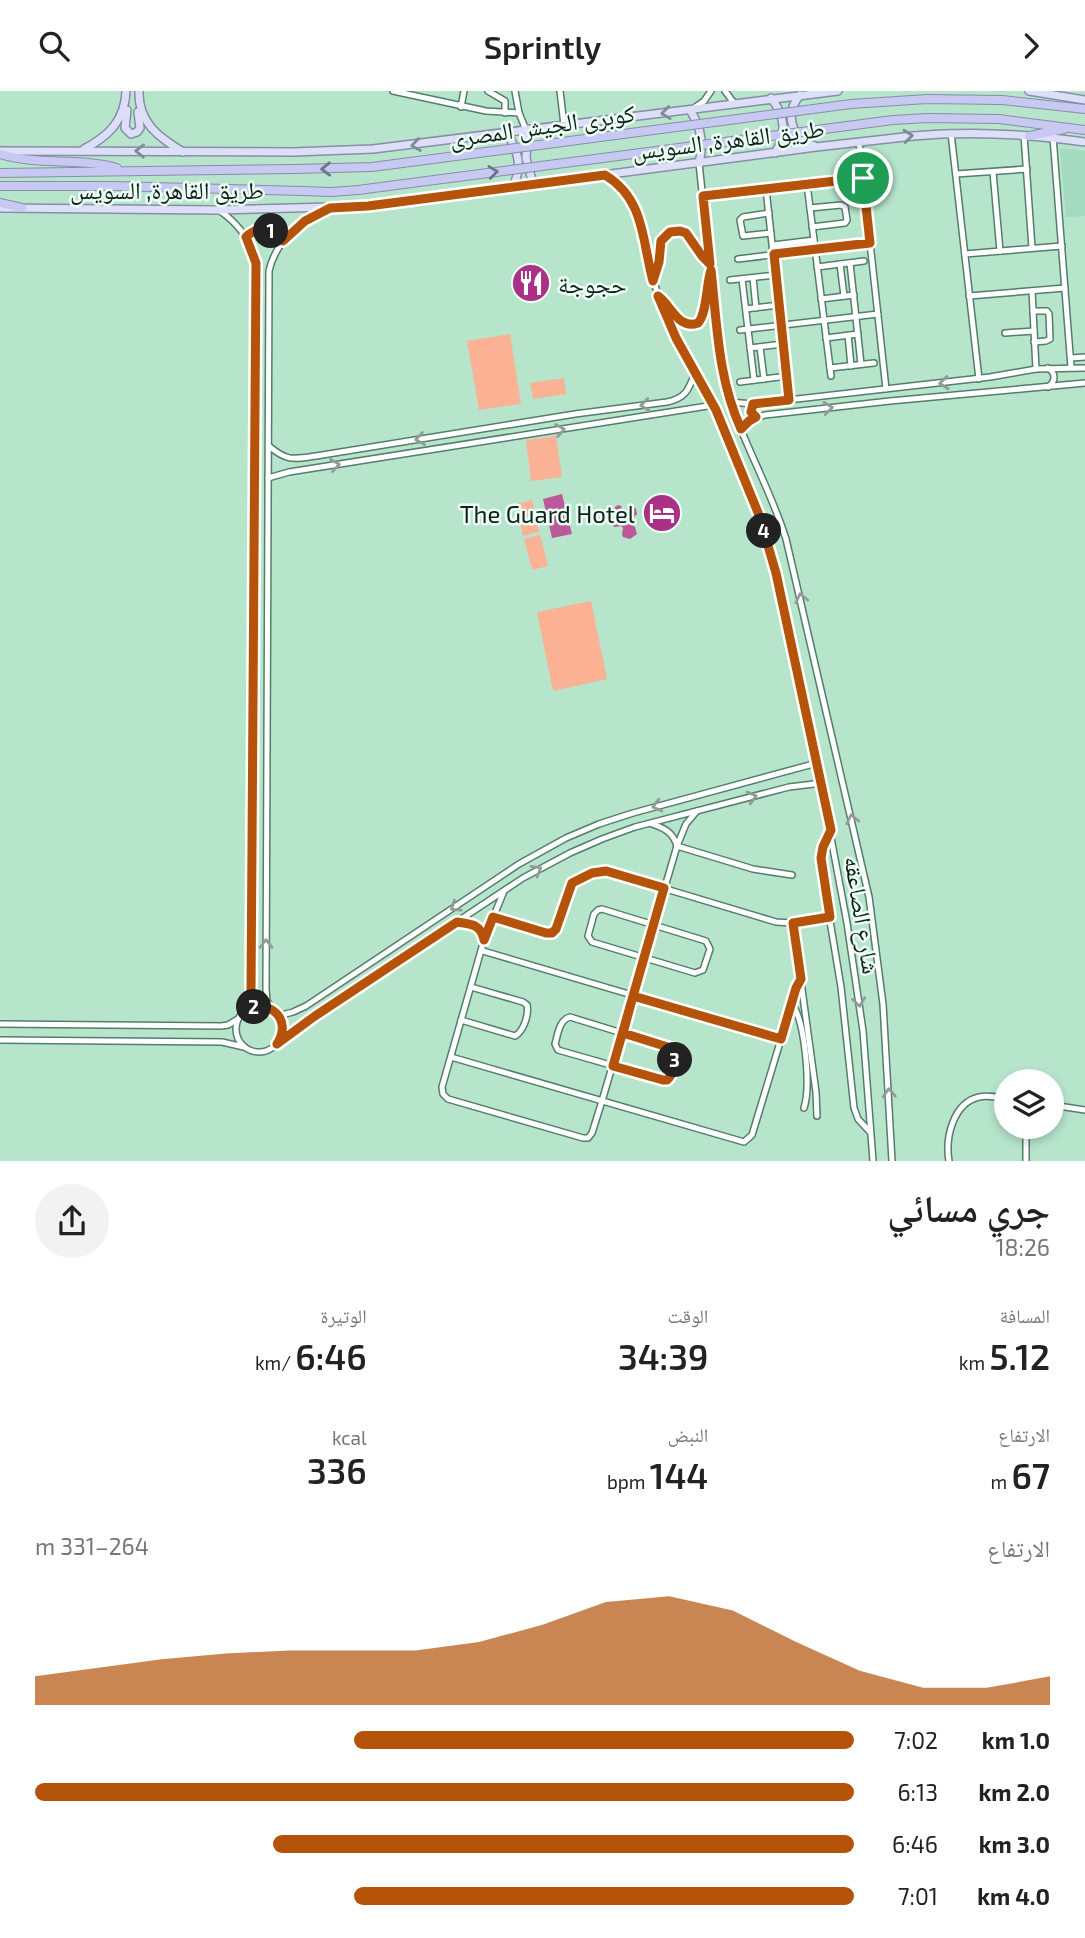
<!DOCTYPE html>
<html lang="ar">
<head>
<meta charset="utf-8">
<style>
	:root { --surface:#fff; --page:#f2f2f2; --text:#222; --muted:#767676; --accent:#b45309 }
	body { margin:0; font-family:"Exo 2","Noto Naskh Arabic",sans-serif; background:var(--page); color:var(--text); direction:rtl; height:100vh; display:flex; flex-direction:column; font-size:26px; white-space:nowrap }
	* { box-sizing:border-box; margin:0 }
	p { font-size:23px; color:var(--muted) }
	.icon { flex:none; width:38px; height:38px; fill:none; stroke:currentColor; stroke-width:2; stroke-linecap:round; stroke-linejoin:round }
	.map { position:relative; height:1070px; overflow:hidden; direction:ltr }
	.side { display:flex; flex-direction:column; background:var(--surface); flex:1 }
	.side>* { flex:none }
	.controls { position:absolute; left:994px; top:978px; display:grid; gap:14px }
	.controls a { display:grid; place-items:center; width:70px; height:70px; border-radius:50%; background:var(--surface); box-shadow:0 4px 10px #0003; font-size:35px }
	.pin { position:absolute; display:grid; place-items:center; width:60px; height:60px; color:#fff; margin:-30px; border:4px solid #fff; border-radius:50%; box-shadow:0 2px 7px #0007 }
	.km { position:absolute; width:35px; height:35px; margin:-18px; border-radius:50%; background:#222; color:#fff; font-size:19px; line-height:35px; text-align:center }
	.round { display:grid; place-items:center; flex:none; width:74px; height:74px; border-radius:37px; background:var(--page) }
	.summary { display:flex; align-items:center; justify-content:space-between; height:119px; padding:0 35px }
	h1 { font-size:38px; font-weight:600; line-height:52px }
	.metrics { display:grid; grid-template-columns:repeat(3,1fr); gap:10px; height:119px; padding:7px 35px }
	.metrics div { display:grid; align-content:center }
	.metrics b { font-size:35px; font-weight:600 }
	.metrics small { font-size:19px; font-weight:400 }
	.metrics p { font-size:19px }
	.chart { height:196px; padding:14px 35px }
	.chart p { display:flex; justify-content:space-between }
	.chart svg { width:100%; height:126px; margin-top:7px; fill:var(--accent); opacity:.7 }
	ul { padding:0 35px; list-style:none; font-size:23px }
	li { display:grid; grid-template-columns:112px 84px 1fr; align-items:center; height:52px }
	li i { height:18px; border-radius:9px; background:var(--accent) }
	header { display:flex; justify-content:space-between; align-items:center; height:91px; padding:0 35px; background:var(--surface); font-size:32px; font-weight:600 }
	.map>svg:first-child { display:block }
</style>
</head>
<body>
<header><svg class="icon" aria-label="forward" viewBox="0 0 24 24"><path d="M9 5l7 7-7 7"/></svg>Sprintly<svg class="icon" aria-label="search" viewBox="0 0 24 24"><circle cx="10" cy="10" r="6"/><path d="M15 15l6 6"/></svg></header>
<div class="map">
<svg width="1085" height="1070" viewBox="0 0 1085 1070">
	<rect width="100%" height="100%" fill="#b6e5cc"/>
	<!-- built -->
	<polygon fill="#a4dabf" points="1060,57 1085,60 1085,125 1066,126"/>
	<!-- green -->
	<g fill="#fab194">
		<polygon points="510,243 521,313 479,319 467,250"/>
		<polygon points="564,287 566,303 533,308 530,292"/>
		<polygon points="556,345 562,386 531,390 526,349"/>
		<polygon points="532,409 539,441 523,445 516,413"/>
		<polygon points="540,444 548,475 532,479 524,448"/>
		<polygon points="591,510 607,588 553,600 537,521"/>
	</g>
	<!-- water -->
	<g fill="#bc599a">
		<polygon points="562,403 572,443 552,447 543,408"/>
		<polygon points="618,414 621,415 623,420 626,420 628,415 632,414 636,418 637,423 630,431 635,436 637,443 630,448 623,446 622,443 623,437 621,435 615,436 613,435 613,428 618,426 613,420 614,417"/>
	</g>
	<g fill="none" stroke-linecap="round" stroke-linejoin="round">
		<!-- minor casing -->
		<g stroke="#537e69" stroke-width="8">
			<g id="minor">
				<polyline points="393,0 486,20 519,22"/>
				<polyline points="488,0 505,10 505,22"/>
				<polyline points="515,0 519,22 526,39"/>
				<polyline points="560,0 564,34"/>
				<polyline points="725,0 734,12"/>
				<polyline points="461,16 464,0"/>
				<polyline points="694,17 704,10 711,0"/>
				<polyline points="951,42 979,288"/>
				<polyline points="1024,44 1032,157"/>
				<polyline points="1053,46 1071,276"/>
				<polyline points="859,51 886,298"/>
				<path d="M699,72L720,270C731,333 767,387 786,448L869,806L883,913L892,1070"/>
				<polyline points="993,81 1000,160"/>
				<polyline points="956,83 1027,78"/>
				<polyline points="605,84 622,97 635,115 640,128 649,176 663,219 676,247 716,319 752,403 769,458 817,672 847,832 863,940 873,1070"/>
				<polyline points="807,93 831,285"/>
				<polyline points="766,98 789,309"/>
				<polyline points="703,105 863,87"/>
				<polyline points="810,117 841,114 845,116 847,129 845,132 812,136"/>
				<path d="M220,120C239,133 251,150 256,172L251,900L250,910L246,919"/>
				<polyline points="769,122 743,126 740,129 743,145 771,142"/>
				<path d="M246,146C259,134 272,137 283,150"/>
				<polyline points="773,154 814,149"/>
				<polyline points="965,163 1062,155"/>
				<polyline points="738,168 870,152"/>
				<polyline points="850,172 861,273"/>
				<polyline points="840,173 844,205"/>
				<polyline points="817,176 864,170"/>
				<polyline points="753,187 756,217"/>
				<polyline points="742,188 754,289"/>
				<path d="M653,189C659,175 656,143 674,140C680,139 686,141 690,146C698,155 700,164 710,173"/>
				<polyline points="730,189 776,184"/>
				<polyline points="1032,200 1036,278"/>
				<polyline points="969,205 1065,197"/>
				<path d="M660,207C673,217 687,250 703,225L706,199L710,183"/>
				<polyline points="821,208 854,204"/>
				<polyline points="746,218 779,214"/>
				<polyline points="1033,220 1047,220 1049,223 1050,248 1046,250 1034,251"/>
				<polyline points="740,239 878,223"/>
				<polyline points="1005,242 1034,240"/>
				<polyline points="848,244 851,275"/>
				<polyline points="826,247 858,243"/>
				<polyline points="760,256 764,288"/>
				<polyline points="750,257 783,253"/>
				<polyline points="1071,267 1085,266"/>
				<polyline points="830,277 874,272"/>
				<path d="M1048,277C1056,282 1056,290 1048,296"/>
				<polyline points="740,291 787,285"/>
				<polyline points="730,311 753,313 990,286 1036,278 1085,277"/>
				<polyline points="741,338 753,328 765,324 890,310 1085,292"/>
				<path d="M269,355C287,371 295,368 316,365L575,323L667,311C687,307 689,297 696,280"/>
				<polyline points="268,387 289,381 714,314"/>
				<path d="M652,733C664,737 673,741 677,755"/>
				<polyline points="830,739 822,760 821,776 841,896 854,1017 858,1028 870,1041"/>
				<polyline points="677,755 753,778 792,784"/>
				<polyline points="504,800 484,849 442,996 443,1003 448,1008 583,1047 588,1047 592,1042 602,1010 677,755 686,733 697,720"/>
				<polygon points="602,818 706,850 710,858 703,879 695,882 592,851 588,845 594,823 598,819"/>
				<path d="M493,826L546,842H552L556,838L569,797C576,787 593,781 606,780L776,831L793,832L830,826"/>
				<path d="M458,831C471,833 481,834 484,849"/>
				<polyline points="793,832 816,1001 817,1025"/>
				<polyline points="483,860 781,948"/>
				<path d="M792,913C805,930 811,995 804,1017"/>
				<circle cx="259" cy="938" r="23"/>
				<path d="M273,919L267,910L266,898L269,180C276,148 302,130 330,117"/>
				<polyline points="278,925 293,921 306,915 519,773 566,747 599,733 633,722 817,672"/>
				<path d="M570,926L674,958L677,965L670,987L663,989L558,959L555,953C558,943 559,929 570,926Z"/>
				<path d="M461,929L515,945C524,940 529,923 527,914L523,911L471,896"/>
				<polyline points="0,933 221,935 228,934 238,928"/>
				<polyline points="0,949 222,951 244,956"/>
				<polyline points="277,953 315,925 523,787 570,762 602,748 635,736 789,696 822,692"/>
				<polyline points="451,966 744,1051 752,1044 795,902 801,888"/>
				<polyline points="1052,1014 1085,1019"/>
				<path d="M949,1070C945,1047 953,1012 979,1006C988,1004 997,1006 1006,1008"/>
				<polyline points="1026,1070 1026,1036"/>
			</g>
		</g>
		<!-- major casing -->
		<g stroke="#878ea6" stroke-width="10">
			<g id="major">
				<path d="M139,0C138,31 158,46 183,61"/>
				<polyline points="1029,0 1085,9"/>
				<path d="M800,4C784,23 791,48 815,55"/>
				<path d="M771,7C785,24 787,43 775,62"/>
				<polyline points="127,19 125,37 131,43 137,41 140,37 138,21"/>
				<path d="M690,19C701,36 704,52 699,72"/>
				<polyline points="528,38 526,67 533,93"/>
				<path d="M506,41C518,59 523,75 513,95"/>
				<path d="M84,58C109,45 125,29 126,0"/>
				<polyline points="0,60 293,61 373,58 838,0"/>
				<path d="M0,117L217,119L368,115L816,56L913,45C970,40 1028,43 1085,51"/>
			</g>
		</g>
		<!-- highway casing -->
		<g stroke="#878ea6" stroke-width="10">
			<g id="highway">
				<polyline points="1002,9 1085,18"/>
				<polyline points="999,28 1085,39"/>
				<polyline points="1029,45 1064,38"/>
				<path d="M0,63C38,75 79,66 117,77"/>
				<polyline points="0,82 295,78"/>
				<polyline points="0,95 115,95 303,100"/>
				<polyline points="0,112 22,117"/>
			</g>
		</g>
		<!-- minor -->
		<use href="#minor" stroke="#fff" stroke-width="5"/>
		<!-- major -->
		<use href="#major" stroke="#dddff8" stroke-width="7"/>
		<!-- highway -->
		<use href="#highway" stroke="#c7c9f3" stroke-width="8"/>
		<!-- highway-bridge casing -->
		<g stroke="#878ea6" stroke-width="10" stroke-linecap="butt">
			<g id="highway-bridge">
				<polyline points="295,78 372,76 851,13 927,8 1002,9"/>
				<polyline points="303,100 331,101 358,99 893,29 928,27 999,28"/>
			</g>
		</g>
		<!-- highway-bridge -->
		<use href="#highway-bridge" stroke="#c7c9f3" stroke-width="8"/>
	</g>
	<!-- one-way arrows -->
	<defs><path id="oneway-chevron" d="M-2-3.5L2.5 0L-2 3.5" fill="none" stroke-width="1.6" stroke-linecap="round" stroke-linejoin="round" transform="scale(1.75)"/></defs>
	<g stroke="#808a93">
		<use href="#oneway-chevron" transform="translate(666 22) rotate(173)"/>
		<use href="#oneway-chevron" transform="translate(908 45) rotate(-6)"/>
		<use href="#oneway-chevron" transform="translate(416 54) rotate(172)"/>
		<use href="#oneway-chevron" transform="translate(140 60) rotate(-179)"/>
	</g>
	<g stroke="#6b7586">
		<use href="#oneway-chevron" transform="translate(326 78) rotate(179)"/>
		<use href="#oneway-chevron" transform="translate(493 81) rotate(-7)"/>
	</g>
	<g stroke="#939b97">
		<use href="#oneway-chevron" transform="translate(944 292) rotate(174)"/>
		<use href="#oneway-chevron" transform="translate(645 314) rotate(173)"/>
		<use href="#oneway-chevron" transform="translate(828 317) rotate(-6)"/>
		<use href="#oneway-chevron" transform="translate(560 339) rotate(-9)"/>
		<use href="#oneway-chevron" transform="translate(420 348) rotate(171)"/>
		<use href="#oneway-chevron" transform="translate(335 374) rotate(-9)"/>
		<use href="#oneway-chevron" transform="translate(801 507) rotate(-103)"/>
		<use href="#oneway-chevron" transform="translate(752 706) rotate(-15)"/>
		<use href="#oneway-chevron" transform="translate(657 715) rotate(165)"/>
		<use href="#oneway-chevron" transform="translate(852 728) rotate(-103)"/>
		<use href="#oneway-chevron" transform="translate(537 779) rotate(-30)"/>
		<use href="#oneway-chevron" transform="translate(455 816) rotate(146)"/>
		<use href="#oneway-chevron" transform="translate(266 853) rotate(-90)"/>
		<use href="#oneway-chevron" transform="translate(859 911) rotate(83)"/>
		<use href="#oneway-chevron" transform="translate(889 1002) rotate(-93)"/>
	</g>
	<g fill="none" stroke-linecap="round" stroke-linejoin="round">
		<!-- route casing -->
		<g stroke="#fff" stroke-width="14">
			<path id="route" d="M863,87L703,105L710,173L702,165L686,142L680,140L670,141L661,150L659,171L653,190C642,150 645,108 605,84L368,115L330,117L305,130L283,150C272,137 259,134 246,146L256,172L251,900L250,910L246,919C270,907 293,929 277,953L315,925L457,831C471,833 481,833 484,849L493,826L546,842H552L556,838L572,792L592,782L606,780L664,797C647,856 630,916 613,975L663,989H667C674,983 679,966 674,958L623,942L633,905L781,948L796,897L801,888L793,832L830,826L821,767L823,756L831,739L776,482L759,424L716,319L676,247L658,205C672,215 678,239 698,232C707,223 706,194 711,179C717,233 718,288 741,338L749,330L756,326L751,321L753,313L789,309L774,163L870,152L863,87"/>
		</g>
		<!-- route -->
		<use href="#route" stroke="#b45309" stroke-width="9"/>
	</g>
	<!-- icons -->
	<defs>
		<g id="restaurant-disc" transform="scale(2.0125)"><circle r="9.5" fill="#aa3186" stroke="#ecfef4"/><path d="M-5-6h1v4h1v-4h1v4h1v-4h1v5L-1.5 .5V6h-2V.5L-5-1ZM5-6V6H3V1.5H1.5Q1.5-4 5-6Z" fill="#fff"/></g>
		<g id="hotel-disc" transform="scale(2.0125)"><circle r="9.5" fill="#aa3186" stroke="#ecfef4"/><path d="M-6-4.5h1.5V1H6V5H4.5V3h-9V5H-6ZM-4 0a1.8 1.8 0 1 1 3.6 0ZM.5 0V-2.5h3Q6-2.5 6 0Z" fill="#fff"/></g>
	</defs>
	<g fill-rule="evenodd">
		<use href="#restaurant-disc" x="531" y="192"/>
		<use href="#hotel-disc" x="662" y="422"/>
	</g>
	<g text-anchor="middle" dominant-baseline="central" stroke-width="5" stroke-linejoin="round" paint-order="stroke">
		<!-- street labels -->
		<g font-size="24" fill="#0f2118" stroke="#ecfef4">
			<text transform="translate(542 34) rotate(-8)">كوبرى الجيش المصرى</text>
			<text transform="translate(728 48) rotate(-7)">طريق القاهرة, السويس</text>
			<text x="167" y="98">طريق القاهرة, السويس</text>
			<text transform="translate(863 824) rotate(81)">شارع الصاعقه</text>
		</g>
		<!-- poi labels -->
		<g font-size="24" fill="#0f2118" stroke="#ecfef4" text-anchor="start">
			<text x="558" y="192">حجوجة</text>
			<text x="635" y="422" text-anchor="end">The Guard Hotel</text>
		</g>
	</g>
</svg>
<div class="controls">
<a><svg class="icon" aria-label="layers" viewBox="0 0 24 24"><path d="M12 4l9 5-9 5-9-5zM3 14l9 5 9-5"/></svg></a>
</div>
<div class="pin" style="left:863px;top:87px;background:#1e9e55"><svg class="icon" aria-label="arrive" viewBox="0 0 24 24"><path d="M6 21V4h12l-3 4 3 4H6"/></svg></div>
<b class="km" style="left:271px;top:140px">1</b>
<b class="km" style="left:254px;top:916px">2</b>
<b class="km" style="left:675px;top:969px">3</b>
<b class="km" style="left:764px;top:440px">4</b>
</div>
<section class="side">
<div class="summary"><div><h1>جري مسائي</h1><p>18:26</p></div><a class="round"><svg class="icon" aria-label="share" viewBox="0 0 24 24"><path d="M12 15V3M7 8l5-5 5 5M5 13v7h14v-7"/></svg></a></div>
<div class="metrics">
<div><p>المسافة</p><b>5.12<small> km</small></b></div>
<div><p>الوقت</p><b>34:39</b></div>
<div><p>الوتيرة</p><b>6:46<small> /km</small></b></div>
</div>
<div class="metrics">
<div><p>الارتفاع</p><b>67<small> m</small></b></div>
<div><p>النبض</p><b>144<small> bpm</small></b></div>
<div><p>kcal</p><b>336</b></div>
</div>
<div class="chart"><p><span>الارتفاع</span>264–331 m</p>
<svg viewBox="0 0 160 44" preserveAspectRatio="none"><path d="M0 44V34L10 31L20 28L30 26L40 25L50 25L60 25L70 22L80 16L90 8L100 6L110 11L120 22L130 32L140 38L150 38L160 34V44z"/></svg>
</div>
<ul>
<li><b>1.0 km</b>7:02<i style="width:61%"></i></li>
<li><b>2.0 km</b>6:13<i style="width:100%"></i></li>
<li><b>3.0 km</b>6:46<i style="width:71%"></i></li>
<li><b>4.0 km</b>7:01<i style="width:61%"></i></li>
</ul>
</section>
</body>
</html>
